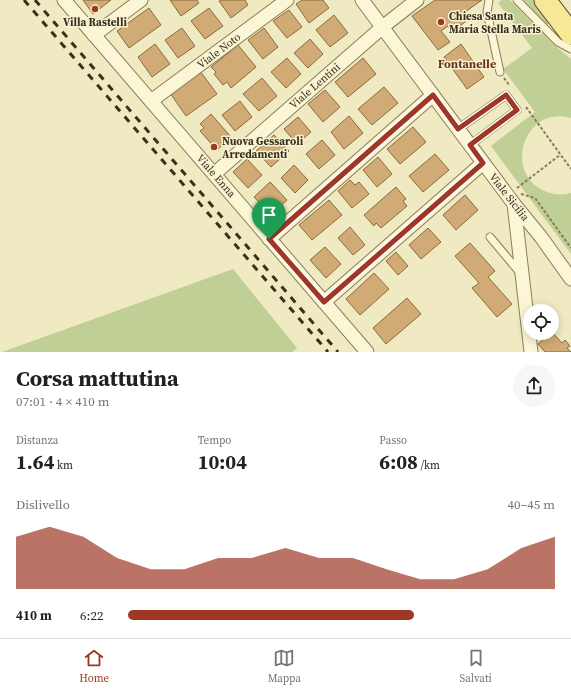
<!DOCTYPE html>
<html lang="it">
<head>
<meta charset="utf-8">
<style>
	:root { --surface:#fff; --page:#f6f6f6; --text:#202124; --muted:#757577; --line:#e0e0e0; --accent:#9e3824 }
	body { margin:0; font-family:"Source Serif 4",serif; background:var(--page); color:var(--text); height:100vh; display:flex; flex-direction:column; font-size:15px; white-space:nowrap }
	* { box-sizing:border-box; margin:0 }
	p { font-size:13px; color:var(--muted) }
	.icon { flex:none; width:22px; height:22px; fill:none; stroke:currentColor; stroke-width:2; stroke-linecap:round; stroke-linejoin:round }
	.map { position:relative; height:352px; overflow:hidden }
	.drawer { display:flex; flex-direction:column; background:var(--surface); flex:1 }
	.drawer>* { flex:none }
	.controls { position:absolute; left:523px; top:304px; display:grid; gap:8px }
	.controls a { display:grid; place-items:center; width:36px; height:36px; border-radius:50%; background:var(--surface); box-shadow:0 2px 10px #0003; font-size:20px }
	.pin { position:absolute; display:grid; place-items:center; width:34px; height:34px; color:#fff; margin:-41px -17px; border-radius:50% 50% 50% 0; rotate:-45deg; box-shadow:0 0 4px #0007 }
	.pin .icon { rotate:45deg }
	.round { display:grid; place-items:center; flex:none; width:42px; height:42px; border-radius:21px; background:var(--page) }
	.head { display:flex; align-items:center; justify-content:space-between; height:68px; padding:0 16px }
	h1 { font-size:22px; font-weight:700; line-height:30px }
	.figures { display:grid; grid-template-columns:repeat(3,1fr); gap:6px; height:68px; padding:4px 16px }
	.figures div { display:grid; align-content:center }
	.figures b { font-size:20px; font-weight:700 }
	.figures small { font-size:11px; font-weight:400 }
	.figures p { font-size:11px }
	.chart { height:112px; padding:8px 16px }
	.chart p { display:flex; justify-content:space-between }
	.chart svg { width:100%; height:72px; margin-top:4px; fill:var(--accent); opacity:.7 }
	ul { padding:0 16px; list-style:none; font-size:13px }
	li { display:grid; grid-template-columns:64px 48px 1fr; align-items:center; height:30px }
	li i { height:10px; border-radius:5px; background:var(--accent) }
	.tab-bar { display:flex; justify-content:space-around; align-items:center; height:56px; border-top:1px solid var(--line); background:var(--surface); font-size:11px; color:var(--muted) }
	.tab-bar a { display:grid; justify-items:center; gap:2px }
	.tab-bar .on { color:var(--accent) }
	.map>svg:first-child { display:block }
</style>
</head>
<body>
<div class="map">
<svg width="571" height="352" viewBox="0 0 571 352">
	<rect width="100%" height="100%" fill="#f0eac2"/>
	<!-- green -->
	<g fill="#bfcf95">
		<path d="M502,0H510L553,44L571,59V118C522,104 501,179 550,193C557,195 564,195 571,193V254L491,146L535,112L503,69L532,48L498,3Z"/>
		<polygon points="524,0 535,0 551,21 547,25"/>
		<polygon points="233,269 297,348 292,352 2,352"/>
	</g>
	<!-- building -->
	<g fill="#d1ab75" stroke="#8c693c">
		<polygon points="83,0 111,0 93,14"/>
		<polygon points="170,0 197,0 199,3 181,16"/>
		<polygon points="221,0 245,0 248,5 231,18 219,1"/>
		<polygon points="302,0 323,0 329,8 309,23 296,4"/>
		<polygon points="435,0 482,0 465,12 469,19 452,32 448,26 441,31 450,42 438,50 412,16"/>
		<polygon points="149,8 161,25 129,48 117,31"/>
		<polygon points="209,8 223,26 205,39 191,21"/>
		<polygon points="289,10 302,27 287,38 273,21"/>
		<polygon points="334,15 348,33 330,47 316,30"/>
		<polygon points="182,28 195,46 178,58 165,40"/>
		<polygon points="264,28 278,47 263,59 248,40"/>
		<polygon points="310,39 323,54 308,68 294,53"/>
		<polygon points="155,44 170,64 152,77 138,57"/>
		<polygon points="461,44 484,77 467,89 444,57"/>
		<polygon points="238,45 256,67 231,88 227,82 223,85 214,74 216,72 211,67"/>
		<polygon points="287,58 301,74 286,88 271,72"/>
		<polygon points="363,58 376,74 348,97 335,82"/>
		<polygon points="200,71 217,94 186,116 170,93"/>
		<polygon points="262,78 277,96 259,111 243,94"/>
		<polygon points="384,87 398,103 372,125 358,109"/>
		<polygon points="325,90 340,107 323,122 308,104"/>
		<polygon points="240,101 252,117 235,131 222,115"/>
		<polygon points="211,114 231,137 217,150 200,131 204,128 200,124"/>
		<polygon points="349,116 363,133 344,149 331,132"/>
		<polygon points="298,117 311,132 297,144 284,129"/>
		<polygon points="413,127 426,142 400,164 387,149"/>
		<polygon points="274,135 289,151 271,167 256,151"/>
		<polygon points="322,140 335,155 319,169 306,154"/>
		<polygon points="435,154 449,170 423,192 409,176"/>
		<polygon points="378,157 392,174 377,187 363,170"/>
		<polygon points="247,159 262,175 248,188 233,172"/>
		<polygon points="294,165 308,180 295,193 281,178"/>
		<polygon points="350,180 355,185 359,182 369,194 352,208 338,191"/>
		<polygon points="270,182 287,200 271,215 254,197"/>
		<polygon points="396,187 406,199 403,201 407,206 381,228 376,223 374,226 364,215"/>
		<polygon points="465,195 478,210 456,230 443,215"/>
		<polygon points="329,200 342,215 312,240 299,225"/>
		<polygon points="350,227 365,245 353,255 338,238"/>
		<polygon points="428,228 441,242 421,259 409,245"/>
		<polygon points="470,243 495,271 488,277 512,304 497,317 472,288 479,283 455,256"/>
		<polygon points="325,247 341,264 326,278 310,260"/>
		<polygon points="396,252 408,266 398,275 386,261"/>
		<polygon points="374,273 389,289 360,315 346,299"/>
		<polygon points="407,298 421,314 386,344 373,328"/>
		<polygon points="552,332 562,343 565,340 570,346 567,348 571,352 545,352 538,344"/>
	</g>
	<g fill="none" stroke-linecap="round" stroke-linejoin="round">
		<!-- service casing -->
		<g stroke="#8b7c58" stroke-width="9">
			<g id="service">
				<polyline points="489,0 487,12 500,72"/>
				<polyline points="517,0 558,42 571,49"/>
				<polyline points="458,129 506,95 517,110 470,145"/>
				<polyline points="490,237 521,274"/>
			</g>
		</g>
		<!-- minor casing -->
		<g stroke="#8b7c58" stroke-width="15">
			<g id="minor">
				<polyline points="64,0 367,352"/>
				<polyline points="362,0 514,204 541,237 571,279"/>
				<polyline points="94,35 141,0"/>
				<polyline points="151,101 287,0"/>
				<polyline points="214,174 385,25 417,0"/>
				<polyline points="514,204 531,352"/>
				<polyline points="269,239 433,95"/>
				<polyline points="324,302 483,163"/>
			</g>
		</g>
		<!-- primary casing -->
		<g stroke="#59492c" stroke-width="23">
			<polyline id="primary" points="545,0 571,34"/>
		</g>
		<!-- path -->
		<g stroke="#8b7c58" stroke-width="2" stroke-dasharray="3 2" stroke-linecap="butt">
			<polyline points="504,78 510,86"/>
			<polyline points="526,107 571,169"/>
			<polyline points="517,188 560,155"/>
			<polyline points="521,194 535,198 571,248"/>
		</g>
		<!-- service -->
		<use href="#service" stroke="#fbf6d6" stroke-width="7"/>
		<!-- minor -->
		<use href="#minor" stroke="#fbf6d6" stroke-width="13"/>
		<!-- primary -->
		<use href="#primary" stroke="#f6e897" stroke-width="21"/>
		<!-- rail -->
		<g stroke="#3a301d" stroke-width="3" stroke-dasharray="7 7" stroke-linecap="butt">
			<polyline points="24,0 328,352"/>
			<polyline points="35,0 338,352"/>
		</g>
	</g>
	<g fill="none" stroke-linecap="round" stroke-linejoin="round">
		<!-- route casing -->
		<g stroke="#fff" stroke-width="8">
			<polygon id="route" points="433,95 458,129 506,95 517,110 470,145 483,163 324,302 269,239"/>
		</g>
		<!-- route -->
		<use href="#route" stroke="#9e3824" stroke-width="5"/>
	</g>
	<!-- markers -->
	<g fill="#9e3824" stroke="#f7f3d2" stroke-width="1.5">
		<circle cx="95" cy="9" r="4"/>
		<circle cx="441" cy="22" r="4"/>
		<circle cx="214" cy="147" r="4"/>
	</g>
	<g text-anchor="middle" dominant-baseline="central" stroke-width="3" stroke-linejoin="round" paint-order="stroke">
		<!-- poi labels -->
		<g font-size="11" font-weight="bold" fill="#3a301d" stroke="#f7f3d2" text-anchor="start">
			<text x="449" y="16">Chiesa Santa<tspan x="449" dy="13">Maria Stella Maris</tspan></text>
			<text x="95" y="22" text-anchor="middle">Villa Rastelli</text>
			<text x="222" y="141">Nuova Gessaroli<tspan x="222" dy="13">Arredamenti</tspan></text>
		</g>
		<!-- street labels -->
		<g font-size="11" fill="#3a301d" stroke="#f7f3d2">
			<text transform="translate(219 51) rotate(-37)">Viale Noto</text>
			<text transform="translate(315 86) rotate(-41)">Viale Lentini</text>
			<text transform="translate(216 176) rotate(49)">Viale Enna</text>
			<text transform="translate(509 197) rotate(52)">Viale Sicilia</text>
		</g>
		<!-- neighbourhood labels -->
		<g font-size="12" font-weight="bold" fill="#69381a" stroke="#f7f3d2">
			<text x="467" y="64">Fontanelle</text>
		</g>
	</g>
</svg>
<div class="controls">
<a><svg class="icon" aria-label="locate" viewBox="0 0 24 24"><circle cx="12" cy="12" r="6"/><path d="M12 2v4M12 18v4M2 12h4M18 12h4"/></svg></a>
</div>
<div class="pin" style="left:269px;top:239px;background:#1e9e55"><svg class="icon" aria-label="arrive" viewBox="0 0 24 24"><path d="M6 21V4h12l-3 4 3 4H6"/></svg></div>
</div>
<section class="drawer">
<div class="head"><div><h1>Corsa mattutina</h1><p>07:01 · 4 × 410 m</p></div><a class="round"><svg class="icon" aria-label="share" viewBox="0 0 24 24"><path d="M12 15V3M7 8l5-5 5 5M5 13v7h14v-7"/></svg></a></div>
<div class="figures">
<div><p>Distanza</p><b>1.64<small> km</small></b></div>
<div><p>Tempo</p><b>10:04</b></div>
<div><p>Passo</p><b>6:08<small> /km</small></b></div>
</div>
<div class="chart"><p><span>Dislivello</span>40–45 m</p>
<svg viewBox="0 0 160 44" preserveAspectRatio="none"><path d="M0 44V12L10 6L20 12L30 25L40 32L50 32L60 25L70 25L80 19L90 25L100 25L110 32L120 38L130 38L140 32L150 19L160 12V44z"/></svg>
</div>
<ul>
<li><b>410 m</b>6:22<i style="width:67%"></i></li>
</ul>
</section>
<nav class="tab-bar">
<a class="on"><svg class="icon" aria-label="home" viewBox="0 0 24 24"><path d="M3 11l9-7 9 7M6 9v11h12V9"/></svg>Home</a>
<a><svg class="icon" aria-label="map" viewBox="0 0 24 24"><path d="M3 6l6-2 6 2 6-2v14l-6 2-6-2-6 2zM9 4v14M15 6v14"/></svg>Mappa</a>
<a><svg class="icon" aria-label="saved" viewBox="0 0 24 24"><path d="M7 4h10v16l-5-4-5 4z"/></svg>Salvati</a>
</nav>
</body>
</html>
